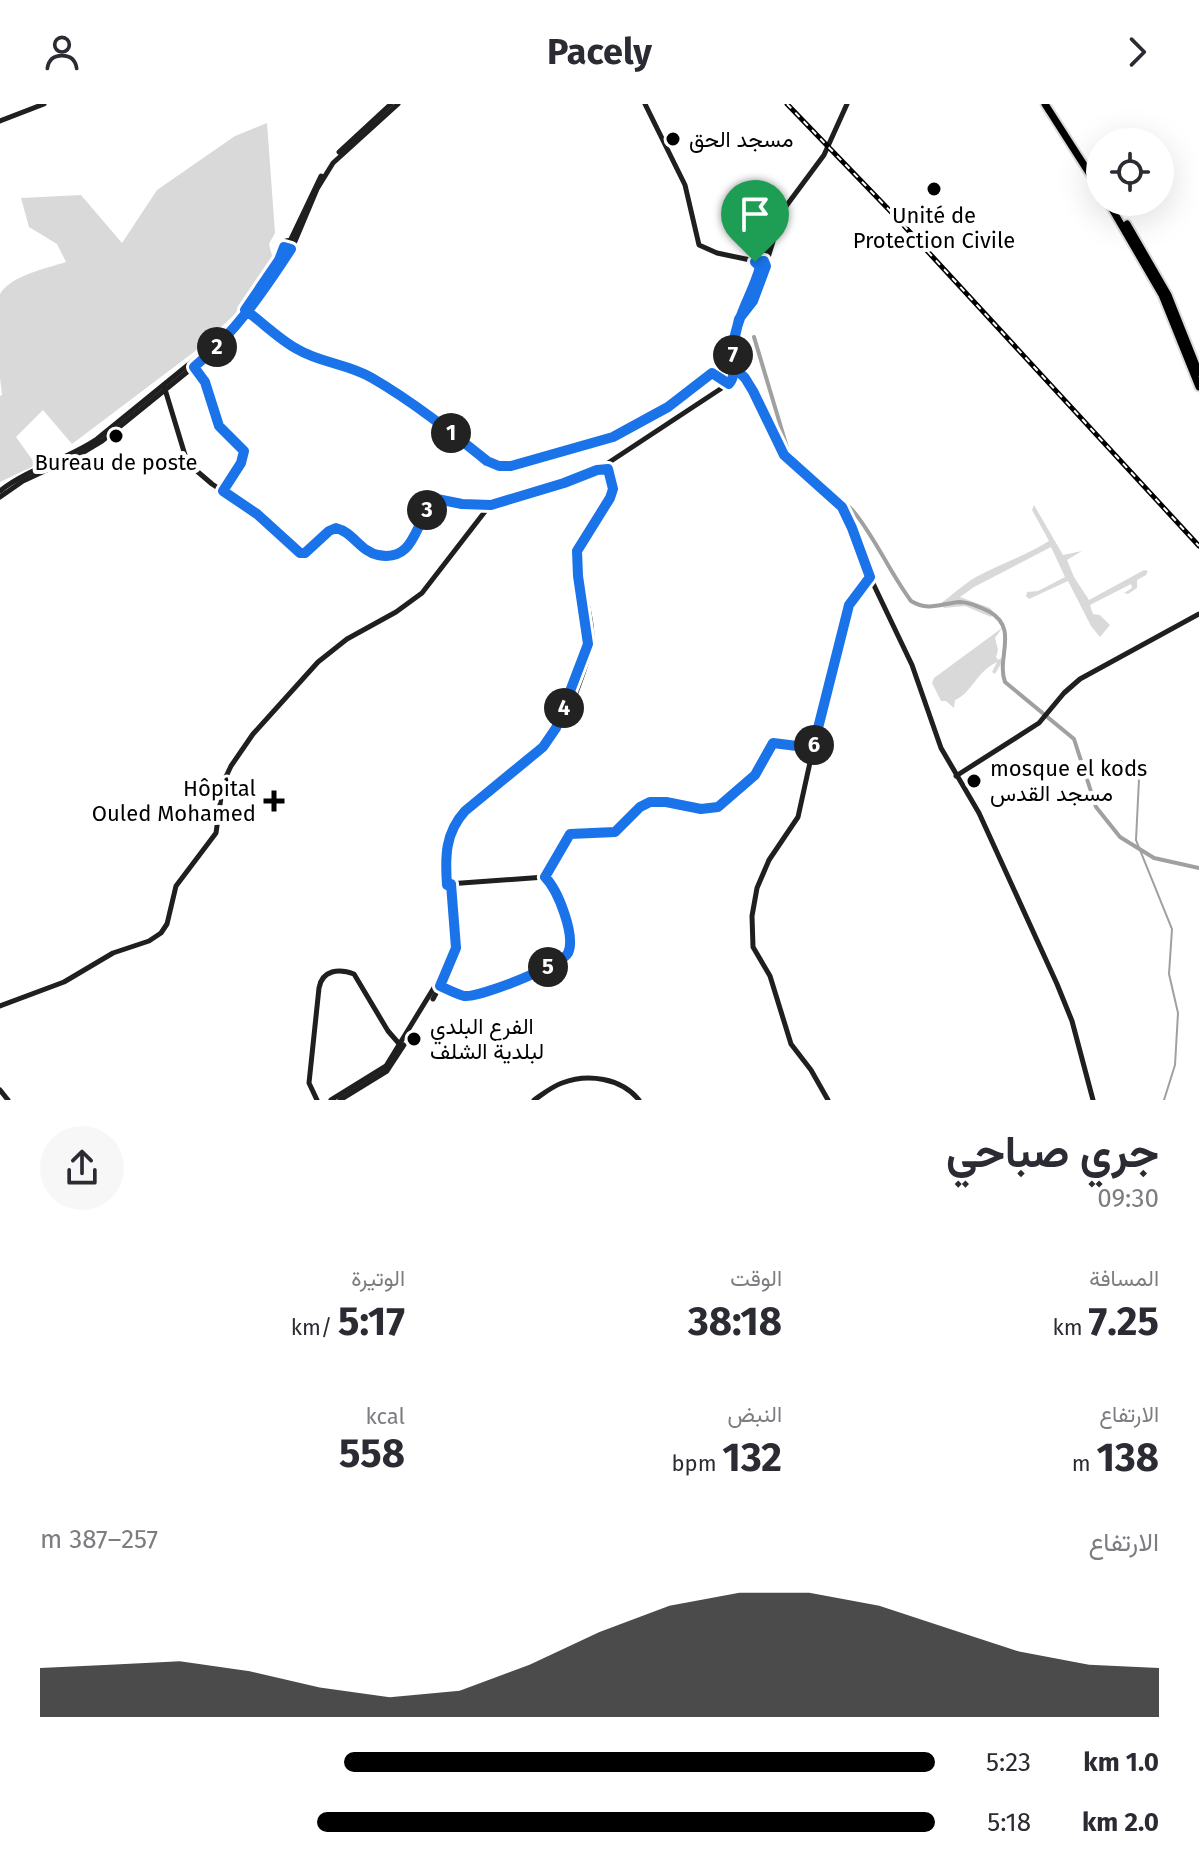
<!DOCTYPE html>
<html lang="ar">
<head>
<meta charset="utf-8">
<style>
	:root { --surface:#fff; --page:#f7f7f7; --text:#2b2b33; --muted:#7c7c81; --accent:#000 }
	body { margin:0; font-family:"Fira Sans",Vazirmatn,sans-serif; background:var(--page); color:var(--text); direction:rtl; height:100vh; display:flex; flex-direction:column; font-size:30px; white-space:nowrap }
	* { box-sizing:border-box; margin:0 }
	p { font-size:26px; color:var(--muted) }
	.icon { flex:none; width:44px; height:44px; fill:none; stroke:currentColor; stroke-width:2; stroke-linecap:round; stroke-linejoin:round }
	.map { position:relative; height:996px; overflow:hidden; direction:ltr }
	.details { display:flex; flex-direction:column; background:var(--surface); flex:1 }
	.details>* { flex:none }
	.tools { position:absolute; left:1086px; top:24px; display:grid; gap:16px }
	.tools a { display:grid; place-items:center; width:88px; height:88px; border-radius:50%; background:var(--surface); box-shadow:0 8px 32px #0002; font-size:40px }
	.pin { position:absolute; display:grid; place-items:center; width:68px; height:68px; color:#fff; margin:-82px -34px; border-radius:50% 50% 50% 0; rotate:-45deg; box-shadow:0 0 8px #0007 }
	.pin .icon { rotate:45deg }
	.km { position:absolute; width:40px; height:40px; margin:-20px; border-radius:50%; background:#222; color:#fff; font-size:22px; line-height:40px; text-align:center }
	.round { display:grid; place-items:center; flex:none; width:84px; height:84px; border-radius:42px; background:var(--page) }
	.head { display:flex; align-items:center; justify-content:space-between; height:136px; padding:0 40px }
	h1 { font-size:44px; font-weight:700; line-height:60px }
	.figures { display:grid; grid-template-columns:repeat(3,1fr); gap:12px; height:136px; padding:8px 40px }
	.figures div { display:grid; align-content:center }
	.figures b { font-size:40px; font-weight:700 }
	.figures small { font-size:22px; font-weight:400 }
	.figures p { font-size:22px }
	.chart { height:224px; padding:16px 40px }
	.chart p { display:flex; justify-content:space-between }
	.chart svg { width:100%; height:144px; margin-top:8px; fill:var(--accent); opacity:.7 }
	ul { padding:0 40px; list-style:none; font-size:26px }
	li { display:grid; grid-template-columns:128px 96px 1fr; align-items:center; height:60px }
	li i { height:20px; border-radius:10px; background:var(--accent) }
	header { display:flex; justify-content:space-between; align-items:center; height:104px; padding:0 40px; background:var(--surface); font-size:36px; font-weight:700 }
	.map>svg:first-child { display:block }
</style>
</head>
<body>
<header><svg class="icon" aria-label="forward" viewBox="0 0 24 24"><path d="M9 5l7 7-7 7"/></svg>Pacely<svg class="icon" aria-label="person" viewBox="0 0 24 24"><circle cx="12" cy="8" r="4"/><path d="M4 21q1-7 8-7t8 7"/></svg></header>
<div class="map">
<svg width="1199" height="996" viewBox="0 0 1199 996">
	<rect width="100%" height="100%" fill="#fff"/>
	<!-- green -->
	<g fill="#d9d9d9">
		<path d="M267,19L275,129L269,140L273,155L234,211L194,248L72,340L43,306L16,333L36,361L0,378V292L2,291L0,274V190C10,172 47,164 66,158L57,140L29,123L21,94L81,91L122,139L157,86L235,32Z"/>
		<path d="M1034,401L1063,451L1082,447L1067,456L1074,473L1089,496L1144,466L1148,467L1146,471L1137,476V484L1128,490L1124,489L1132,484L1131,480L1090,501L1093,510L1100,511L1110,521L1100,533L1091,522L1068,477L1029,495L1026,492L1027,488L1038,487L1065,473L1051,443L974,483L960,493L990,504L993,508L991,513L965,502L944,504L940,500C952,491 964,480 976,473C1000,460 1025,452 1049,437L1032,406Z"/>
		<path d="M1002,524L995,534L998,546L996,553L998,556L1001,554L1002,558L995,570L992,568L997,558C976,568 972,589 955,596L954,604L946,597H941L932,579L934,574Z"/>
	</g>
	<g fill="none" stroke-linecap="round" stroke-linejoin="round">
		<!-- stream -->
		<polyline stroke="#a0a0a0" stroke-width="2" points="1121,657 1139,675 1136,736 1172,825 1169,870 1178,909 1175,961 1164,996"/>
		<!-- canal -->
		<path stroke="#a0a0a0" stroke-width="4" d="M754,233L789,350C807,373 835,385 854,408C876,435 890,469 911,497C929,508 942,499 960,498C970,498 982,504 990,508C1019,525 996,554 1005,578L1074,635L1096,703L1120,733L1154,754L1199,764"/>
		<!-- highway casing -->
		<g stroke="#dbdbdb" stroke-width="11">
			<g id="highway">
				<polyline points="1045,0 1100,86"/>
				<polyline points="1108,98 1162,191 1199,283"/>
				<polyline points="1127,120 1168,191 1199,269"/>
			</g>
		</g>
		<!-- secondary -->
		<g stroke="#1f1f1f" stroke-width="5">
			<polyline points="645,0 685,81 699,141 717,149 760,158"/>
			<polyline points="0,17 44,0"/>
			<polyline points="339,48 391,0"/>
			<circle cx="288" cy="141" r="4.5"/>
			<polyline points="290,137 321,72"/>
			<polyline points="293,142 317,85 333,59 398,0"/>
			<polyline points="762,157 778,113 824,51 847,0"/>
			<polyline points="766,160 780,115"/>
			<polyline points="760,163 752,191 739,215 733,262 745,274 753,287 782,348 799,366 834,393 848,414 870,473 912,561 941,644 979,709 1057,880 1072,917 1093,996"/>
			<polyline points="747,204 755,192 765,163"/>
			<polyline points="245,206 300,247 354,265 376,276 487,357 499,362 511,362 574,342 604,337 668,303 712,269 729,280"/>
			<polyline points="194,262 205,278 219,322 244,347 241,359 223,387"/>
			<path d="M164,282L185,351L191,362L212,380L257,410L300,449H305L329,427L336,424C354,428 361,448 378,451C418,459 414,413 437,395C453,395 469,402 487,401C514,399 582,375 606,361"/>
			<polyline points="608,359 731,278 733,263"/>
			<path d="M0,387C29,364 66,356 97,335L226,230L279,156L284,143"/>
			<polyline points="0,393 23,377 77,352 102,337 213,247 248,208 291,145"/>
			<polyline points="956,672 1039,619 1064,589 1080,575 1199,510"/>
			<path d="M448,780L545,773L570,730L615,728C627,720 634,704 648,699C661,694 678,701 691,703C731,712 755,667 773,639L813,644"/>
			<path d="M453,856L456,844C455,812 443,765 453,735C466,697 521,673 548,643C564,626 585,567 591,543C596,520 579,478 580,452L585,440L614,394L616,387L612,363"/>
			<path d="M439,882C447,885 459,892 468,892C482,891 557,863 565,853C579,837 558,786 545,773"/>
			<polyline points="433,895 449,865"/>
			<polyline points="0,902 64,878 113,849 149,837 161,829 167,820 176,782 216,729 223,679 231,662 253,630 318,558 347,535 396,508 422,489 490,401"/>
			<polyline points="0,986 8,996"/>
			<path d="M317,996L309,979L319,884C322,866 339,864 354,870L388,927L402,943"/>
			<polyline points="331,996 386,962 446,864 452,844 446,748 455,719 476,698 543,643 556,624 588,540 578,472 577,447 610,394 613,382 608,365"/>
			<polyline points="340,996 387,967 404,941"/>
			<path d="M534,996C543,990 551,983 562,979C588,969 621,974 639,996"/>
			<polyline points="828,996 811,966 791,940 770,872 753,843 752,812 757,784 769,756 798,713 820,613 849,501 870,473"/>
		</g>
		<!-- highway -->
		<use href="#highway" stroke="#000" stroke-width="7"/>
		<!-- rail casing -->
		<g stroke="#000" stroke-width="5">
			<polyline id="rail" points="787,0 895,112 1199,442"/>
		</g>
		<!-- rail -->
		<use href="#rail" stroke="#fff" stroke-width="2" stroke-dasharray="6" stroke-linecap="butt"/>
	</g>
	<g fill="none" stroke-linecap="round" stroke-linejoin="round">
		<!-- route casing -->
		<g stroke="#fff" stroke-width="16">
			<path id="route" d="M755,158L760,163C753,189 738,210 734,236C732,250 738,270 729,280L712,269L668,303L613,333L511,362H499L487,357C451,328 412,297 372,274C349,260 320,259 297,245C280,236 264,220 248,208L245,206L279,156L284,143L291,145C263,188 235,229 194,263L205,278L219,322L244,347L241,359L223,387L257,410L300,449H305L329,427L336,424C353,428 361,448 378,451C418,459 414,413 437,395L462,400L491,401L564,379L597,366L608,365L613,385L610,394L577,447L578,472L588,540L556,624L543,643L465,707C445,729 445,753 447,781L451,780L456,844L440,882C447,885 456,890 464,892C478,894 561,862 568,849C576,832 558,786 545,773L570,730L615,728L640,703L650,698H666L701,705L718,703L755,671L773,639L813,644L849,501L870,473L852,424L842,403L784,351L753,287L745,274L733,262L734,237L739,215L753,197L766,162L764,157L755,158"/>
		</g>
		<!-- route -->
		<use href="#route" stroke="#1a73e8" stroke-width="10"/>
	</g>
	<!-- markers -->
	<g fill="#000" stroke="#fff" stroke-width="3">
		<circle cx="673" cy="35" r="8"/>
		<circle cx="934" cy="85" r="8"/>
		<circle cx="116" cy="332" r="8"/>
		<circle cx="974" cy="677" r="8"/>
		<path d="M270 685h8v8h8v8h-8v8h-8v-8h-8v-8h8z"/>
		<circle cx="414" cy="935" r="8"/>
	</g>
	<g text-anchor="middle" dominant-baseline="central" stroke-width="8" stroke-linejoin="round" paint-order="stroke">
		<!-- poi labels -->
		<g font-size="22" fill="#000" stroke="#fff" text-anchor="start">
			<text x="689" y="35">مسجد الحق</text>
			<text x="934" y="111" text-anchor="middle">Unité de<tspan x="934" dy="25">Protection Civile</tspan></text>
			<text x="116" y="358" text-anchor="middle">Bureau de poste</text>
			<text x="990" y="664">mosque el kods<tspan x="990" dy="25">مسجد القدس</tspan></text>
			<text x="256" y="684" text-anchor="end">Hôpital<tspan x="256" dy="25">Ouled Mohamed</tspan></text>
			<text x="430" y="922">الفرع البلدي<tspan x="430" dy="25">لبلدية الشلف</tspan></text>
		</g>
	</g>
</svg>
<div class="tools">
<a><svg class="icon" aria-label="locate" viewBox="0 0 24 24"><circle cx="12" cy="12" r="6"/><path d="M12 2v4M12 18v4M2 12h4M18 12h4"/></svg></a>
</div>
<div class="pin" style="left:755px;top:158px;background:#1e9e55"><svg class="icon" aria-label="arrive" viewBox="0 0 24 24"><path d="M6 21V4h12l-3 4 3 4H6"/></svg></div>
<b class="km" style="left:451px;top:329px">1</b>
<b class="km" style="left:217px;top:243px">2</b>
<b class="km" style="left:427px;top:406px">3</b>
<b class="km" style="left:564px;top:604px">4</b>
<b class="km" style="left:548px;top:863px">5</b>
<b class="km" style="left:814px;top:641px">6</b>
<b class="km" style="left:733px;top:251px">7</b>
</div>
<section class="details">
<div class="head"><div><h1>جري صباحي</h1><p>09:30</p></div><a class="round"><svg class="icon" aria-label="share" viewBox="0 0 24 24"><path d="M12 15V3M7 8l5-5 5 5M5 13v7h14v-7"/></svg></a></div>
<div class="figures">
<div><p>المسافة</p><b>7.25<small> km</small></b></div>
<div><p>الوقت</p><b>38:18</b></div>
<div><p>الوتيرة</p><b>5:17<small> /km</small></b></div>
</div>
<div class="figures">
<div><p>الارتفاع</p><b>138<small> m</small></b></div>
<div><p>النبض</p><b>132<small> bpm</small></b></div>
<div><p>kcal</p><b>558</b></div>
</div>
<div class="chart"><p><span>الارتفاع</span>257–387 m</p>
<svg viewBox="0 0 160 44" preserveAspectRatio="none"><path d="M0 44V29L10 28L20 27L30 30L40 35L50 38L60 36L70 28L80 18L90 10L100 6L110 6L120 10L130 17L140 24L150 28L160 29V44z"/></svg>
</div>
<ul>
<li><b>1.0 km</b>5:23<i style="width:66%"></i></li>
<li><b>2.0 km</b>5:18<i style="width:69%"></i></li>
</ul>
</section>
</body>
</html>
